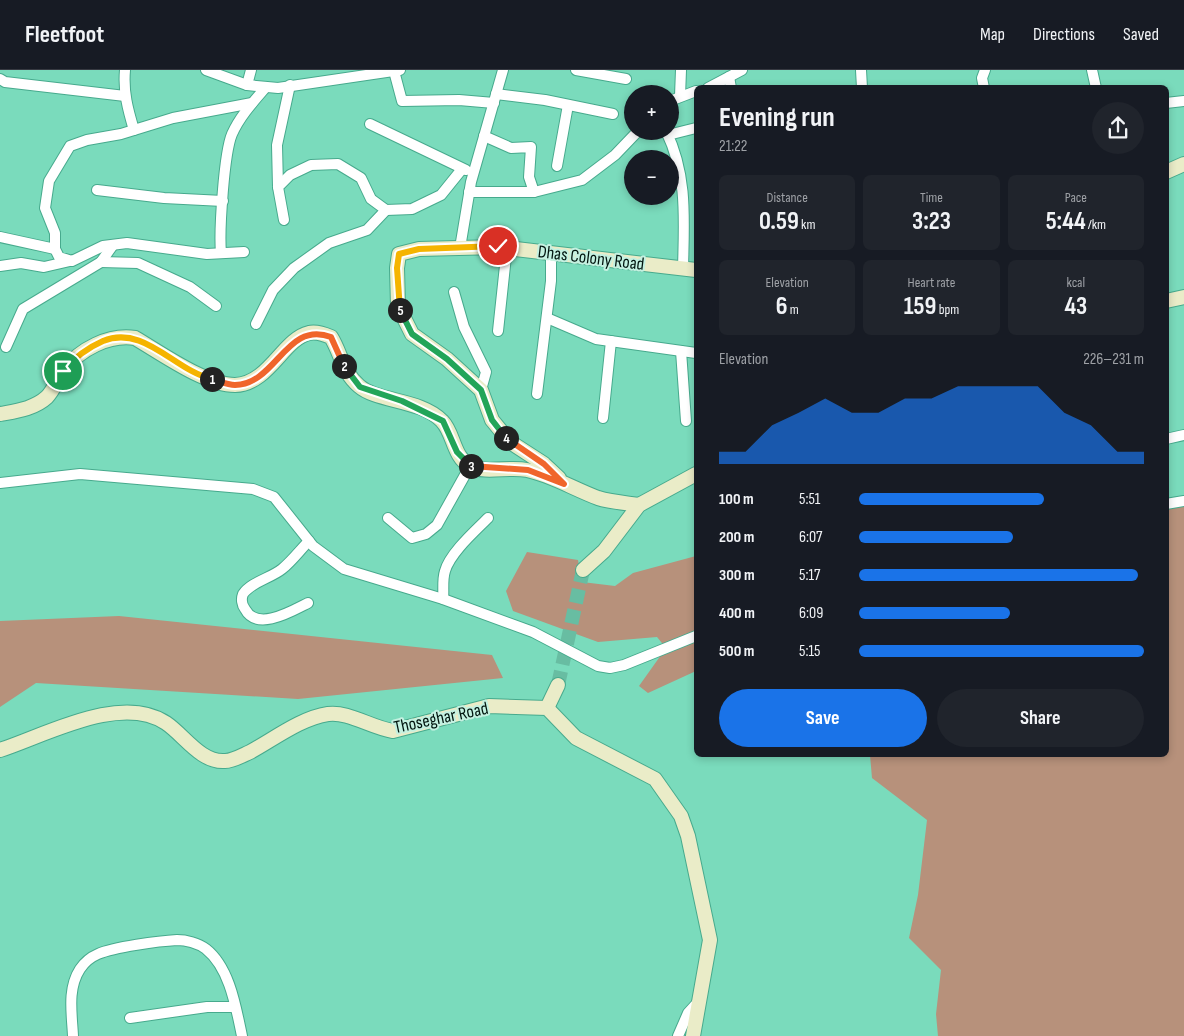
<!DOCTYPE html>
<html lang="en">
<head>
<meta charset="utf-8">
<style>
	:root { --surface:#171b24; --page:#20242c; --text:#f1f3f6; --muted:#9ea1a6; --line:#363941; --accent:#1a73e8 }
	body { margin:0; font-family:"Sofia Sans Condensed",sans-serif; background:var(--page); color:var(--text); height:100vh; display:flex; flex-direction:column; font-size:19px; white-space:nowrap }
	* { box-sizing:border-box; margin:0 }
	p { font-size:16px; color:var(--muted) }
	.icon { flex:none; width:28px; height:28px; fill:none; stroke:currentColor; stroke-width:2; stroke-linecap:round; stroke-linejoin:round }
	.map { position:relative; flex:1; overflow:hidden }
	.panel { position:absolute; left:694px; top:15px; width:475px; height:672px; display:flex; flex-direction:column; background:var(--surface); border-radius:8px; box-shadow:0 2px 8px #0003 }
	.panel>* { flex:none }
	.controls { position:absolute; left:624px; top:15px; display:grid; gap:10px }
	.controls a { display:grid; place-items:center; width:55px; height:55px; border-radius:50%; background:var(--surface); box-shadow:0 2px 8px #0003; font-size:25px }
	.pin { position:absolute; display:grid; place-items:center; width:42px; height:42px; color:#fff; margin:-21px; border:2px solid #fff; border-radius:50%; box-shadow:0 1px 5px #0007 }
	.km { position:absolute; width:25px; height:25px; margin:-12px; border-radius:50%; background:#222; color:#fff; font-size:14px; line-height:25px; text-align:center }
	.round { display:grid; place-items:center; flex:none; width:52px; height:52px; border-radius:26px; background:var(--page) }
	.summary { display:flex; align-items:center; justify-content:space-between; height:85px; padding:0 25px }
	h1 { font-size:28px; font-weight:700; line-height:38px }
	.metrics { display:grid; grid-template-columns:repeat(3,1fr); gap:8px; height:85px; padding:5px 25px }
	.metrics div { display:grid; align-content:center; border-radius:8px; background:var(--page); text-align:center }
	.metrics b { font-size:25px; font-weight:700 }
	.metrics small { font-size:14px; font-weight:400 }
	.metrics p { font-size:14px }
	.chart { height:140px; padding:10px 25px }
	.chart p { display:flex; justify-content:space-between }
	.chart svg { width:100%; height:90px; margin-top:5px; fill:var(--accent); opacity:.7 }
	.button { display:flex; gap:10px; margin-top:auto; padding:10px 25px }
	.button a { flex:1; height:58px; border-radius:30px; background:var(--accent); color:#fff; font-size:20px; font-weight:700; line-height:58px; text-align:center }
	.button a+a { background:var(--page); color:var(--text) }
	ul { padding:0 25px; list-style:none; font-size:16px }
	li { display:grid; grid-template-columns:80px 60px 1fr; align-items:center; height:38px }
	li i { height:12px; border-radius:6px; background:var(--accent) }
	header { display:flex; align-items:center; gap:30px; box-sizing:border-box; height:70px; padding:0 25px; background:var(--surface); border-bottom:1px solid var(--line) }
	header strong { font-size:24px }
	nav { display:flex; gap:28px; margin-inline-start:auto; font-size:18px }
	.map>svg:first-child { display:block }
</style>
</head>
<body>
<header>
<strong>Fleetfoot</strong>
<nav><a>Map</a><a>Directions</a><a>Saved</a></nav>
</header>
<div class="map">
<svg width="1184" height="966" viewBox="0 0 1184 966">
	<rect width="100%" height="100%" fill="#7adbbc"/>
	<!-- green -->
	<g fill="#b7917b">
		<polygon points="1166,435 1184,435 1184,966 938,966 936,944 941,900 909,868 918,825 927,750 872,708 870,685 1166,685"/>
		<polygon points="527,482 578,490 582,512 615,516 633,503 696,486 696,601 648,623 639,616 666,578 657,567 598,572 513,541 506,521"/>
		<polygon points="119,546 492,585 503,608 298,629 36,613 0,637 0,551"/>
	</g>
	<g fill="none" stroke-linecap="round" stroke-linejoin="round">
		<!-- secondary-tunnel -->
		<polyline stroke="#68bda2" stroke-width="14" stroke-dasharray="14 7" stroke-linecap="butt" points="558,615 583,500"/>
		<!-- street casing -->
		<g stroke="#47aa8d" stroke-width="12">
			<g id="street">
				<path d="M125,0C123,22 128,40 134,60"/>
				<polyline points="206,0 247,15 278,18 400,0"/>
				<polyline points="576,0 626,9"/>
				<polyline points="861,0 862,18"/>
				<polyline points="1092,0 1096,18"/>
				<polyline points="394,1 402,31 459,30 494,33"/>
				<polyline points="729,7 731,18"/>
				<polyline points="0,9 5,12 125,26"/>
				<polyline points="247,15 251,0"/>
				<polyline points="708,18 742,0"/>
				<polyline points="984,18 982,8 985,0"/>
				<polyline points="496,24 545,30 613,44"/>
				<polyline points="680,26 681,0"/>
				<polyline points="670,31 696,21"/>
				<polyline points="1166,33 1184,31"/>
				<polyline points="370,54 466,100"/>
				<path d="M666,61C688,106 684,151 683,199"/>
				<polyline points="668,65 696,58"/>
				<polyline points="484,66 511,78 531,77 529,107 534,122"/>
				<polyline points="557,96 568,35"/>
				<polyline points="278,117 277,75 290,15"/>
				<polyline points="97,120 164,128 223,131"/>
				<polyline points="469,122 534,122 582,110 615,85 638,61"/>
				<polyline points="284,150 278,117 290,105 311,95 338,94 361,108 371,129 386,140 412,139 441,125 462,99"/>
				<polyline points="0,167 55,179 55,163 45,138 49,111 70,76 87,70 121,64 173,48 252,33"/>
				<polyline points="460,178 471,112 503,0"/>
				<polyline points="55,179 59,187 72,191 103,176 127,173 207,184 244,182"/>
				<path d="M221,183C219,161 224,83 232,64C240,46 254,31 266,17"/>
				<polyline points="101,192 138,193 190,217 216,236"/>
				<polyline points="0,196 21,193 44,197 70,191"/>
				<polyline points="454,222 464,257 486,302 481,320"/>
				<polyline points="547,248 596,269 696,283"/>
				<polyline points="256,254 273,220 294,198 329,173 367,160 386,140"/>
				<polyline points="498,261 507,177"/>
				<polyline points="6,277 23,239 101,192 113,175"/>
				<polyline points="681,281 686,351"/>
				<polyline points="537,324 551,211 551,183"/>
				<polyline points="603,348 611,271"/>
				<polyline points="1166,369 1184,365"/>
				<polyline points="0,413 80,404 253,419 274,427 313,476 344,499 443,529 533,562 598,596 610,598 624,595 696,566"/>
				<polyline points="1166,434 1184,431"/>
				<polyline points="388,448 412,468 426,464 437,455 470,396"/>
				<path d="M443,529C444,520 442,510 445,501C450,483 475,461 488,448"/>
				<path d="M308,533C292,541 257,562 245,539C242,535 241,529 243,524C251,512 271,508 282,499C292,491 300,480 309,471"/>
				<polyline points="130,948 207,937 235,937"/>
				<path d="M73,966C72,944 67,919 80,899C84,893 91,887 98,884C114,877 159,871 177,870C186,870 198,873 206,879C230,898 236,938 242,966"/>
				<polyline points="678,966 688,943 699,931"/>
			</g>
		</g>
		<!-- secondary casing -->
		<g stroke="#47aa8d" stroke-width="16">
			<g id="secondary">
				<polyline points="1166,102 1184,94"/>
				<polyline points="1166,231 1184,227"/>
				<path d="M0,344C16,341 34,339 47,327C54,320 58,308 64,300C80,279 109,264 135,268C161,283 205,315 235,315C269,314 283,269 309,263C316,261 324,264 331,267C341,283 343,303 359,316C377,332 421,329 442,351C454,363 453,387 470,396C486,404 509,396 527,400C551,405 574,419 598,428C611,432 625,433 639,435"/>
				<polyline points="559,408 544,394 510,372 492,350 481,320 447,289 412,264 398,236 397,198 399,184 419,179 498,177 696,200"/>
				<polyline points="583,500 604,481 639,435 696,404"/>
				<polyline points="547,638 558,615"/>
				<path d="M0,680C46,665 121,623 166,653C184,665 201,693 225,691C233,691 243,685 250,682C274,669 301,648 328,644C348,641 372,658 393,661L489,636L547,638L576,668L655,709L681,746L688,766L710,870L693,966"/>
			</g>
		</g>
		<!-- street -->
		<use href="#street" stroke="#fff" stroke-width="10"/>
		<!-- secondary -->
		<use href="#secondary" stroke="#eaecc8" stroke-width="14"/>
	</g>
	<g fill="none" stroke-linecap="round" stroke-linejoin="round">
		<!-- split-1 casing -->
		<g stroke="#fff" stroke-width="10">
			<path id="split-1" d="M63,301C74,288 87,278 103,271C144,254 175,301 212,309"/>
		</g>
		<!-- split-2 casing -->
		<g stroke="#fff" stroke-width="10">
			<path id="split-2" d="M212,309C219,311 228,315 235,315C277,314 286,250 331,267L344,296"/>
		</g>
		<!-- split-3 casing -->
		<g stroke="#fff" stroke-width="10">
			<polyline id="split-3" points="344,296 360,317 402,331 443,351 457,382 471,396"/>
		</g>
		<!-- split-4 casing -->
		<g stroke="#fff" stroke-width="10">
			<polyline id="split-4" points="471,396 528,400 564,414 544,394 506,368"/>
		</g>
		<!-- split-5 casing -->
		<g stroke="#fff" stroke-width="10">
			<polyline id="split-5" points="400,240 412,264 447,289 481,320 492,350 506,368"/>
		</g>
		<!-- split-6 casing -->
		<g stroke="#fff" stroke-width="10">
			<polyline id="split-6" points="400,240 397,198 399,184 419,179 498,176"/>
		</g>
		<!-- split-1 -->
		<use href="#split-1" stroke="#f5b400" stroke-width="6"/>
		<!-- split-2 -->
		<use href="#split-2" stroke="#f0652b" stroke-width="6"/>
		<!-- split-3 -->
		<use href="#split-3" stroke="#22a559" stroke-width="6"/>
		<!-- split-4 -->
		<use href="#split-4" stroke="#f0652b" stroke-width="6"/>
		<!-- split-5 -->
		<use href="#split-5" stroke="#22a559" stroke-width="6"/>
		<!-- split-6 -->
		<use href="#split-6" stroke="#f5b400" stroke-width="6"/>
	</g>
	<g text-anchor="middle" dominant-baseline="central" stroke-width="4" stroke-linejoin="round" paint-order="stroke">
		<!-- street labels -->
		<g font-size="18" fill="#01140e" stroke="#c4f1e1">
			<text transform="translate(591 188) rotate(7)">Dhas Colony Road</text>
			<text transform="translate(441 648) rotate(-12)">Thoseghar Road</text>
		</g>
	</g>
</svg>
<div class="controls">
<a>+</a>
<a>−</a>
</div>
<div class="pin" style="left:63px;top:301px;background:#1e9e55"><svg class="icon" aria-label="arrive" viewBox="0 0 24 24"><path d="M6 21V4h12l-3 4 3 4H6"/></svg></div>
<div class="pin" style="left:498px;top:176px;background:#d93025"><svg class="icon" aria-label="check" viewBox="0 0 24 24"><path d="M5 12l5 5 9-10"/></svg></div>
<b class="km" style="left:212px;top:309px">1</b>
<b class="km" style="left:344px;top:296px">2</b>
<b class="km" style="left:471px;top:396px">3</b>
<b class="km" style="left:506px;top:368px">4</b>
<b class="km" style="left:400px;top:240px">5</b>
<section class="panel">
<div class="summary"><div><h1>Evening run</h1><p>21:22</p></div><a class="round"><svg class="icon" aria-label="share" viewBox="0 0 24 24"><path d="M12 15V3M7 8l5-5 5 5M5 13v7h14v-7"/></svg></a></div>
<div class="metrics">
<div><p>Distance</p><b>0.59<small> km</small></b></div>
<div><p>Time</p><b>3:23</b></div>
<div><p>Pace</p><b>5:44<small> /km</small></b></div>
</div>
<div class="metrics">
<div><p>Elevation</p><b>6<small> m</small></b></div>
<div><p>Heart rate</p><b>159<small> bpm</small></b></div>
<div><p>kcal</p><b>43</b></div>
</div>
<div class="chart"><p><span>Elevation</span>226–231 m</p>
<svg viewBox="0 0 160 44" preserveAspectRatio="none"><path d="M0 44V38L10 38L20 25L30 19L40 12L50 19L60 19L70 12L80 12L90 6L100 6L110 6L120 6L130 19L140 25L150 38L160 38V44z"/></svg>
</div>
<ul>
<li><b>100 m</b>5:51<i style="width:65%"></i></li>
<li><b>200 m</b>6:07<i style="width:54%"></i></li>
<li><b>300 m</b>5:17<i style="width:98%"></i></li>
<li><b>400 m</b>6:09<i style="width:53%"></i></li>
<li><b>500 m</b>5:15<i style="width:100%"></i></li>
</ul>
<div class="button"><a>Save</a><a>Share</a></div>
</section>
</div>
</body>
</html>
